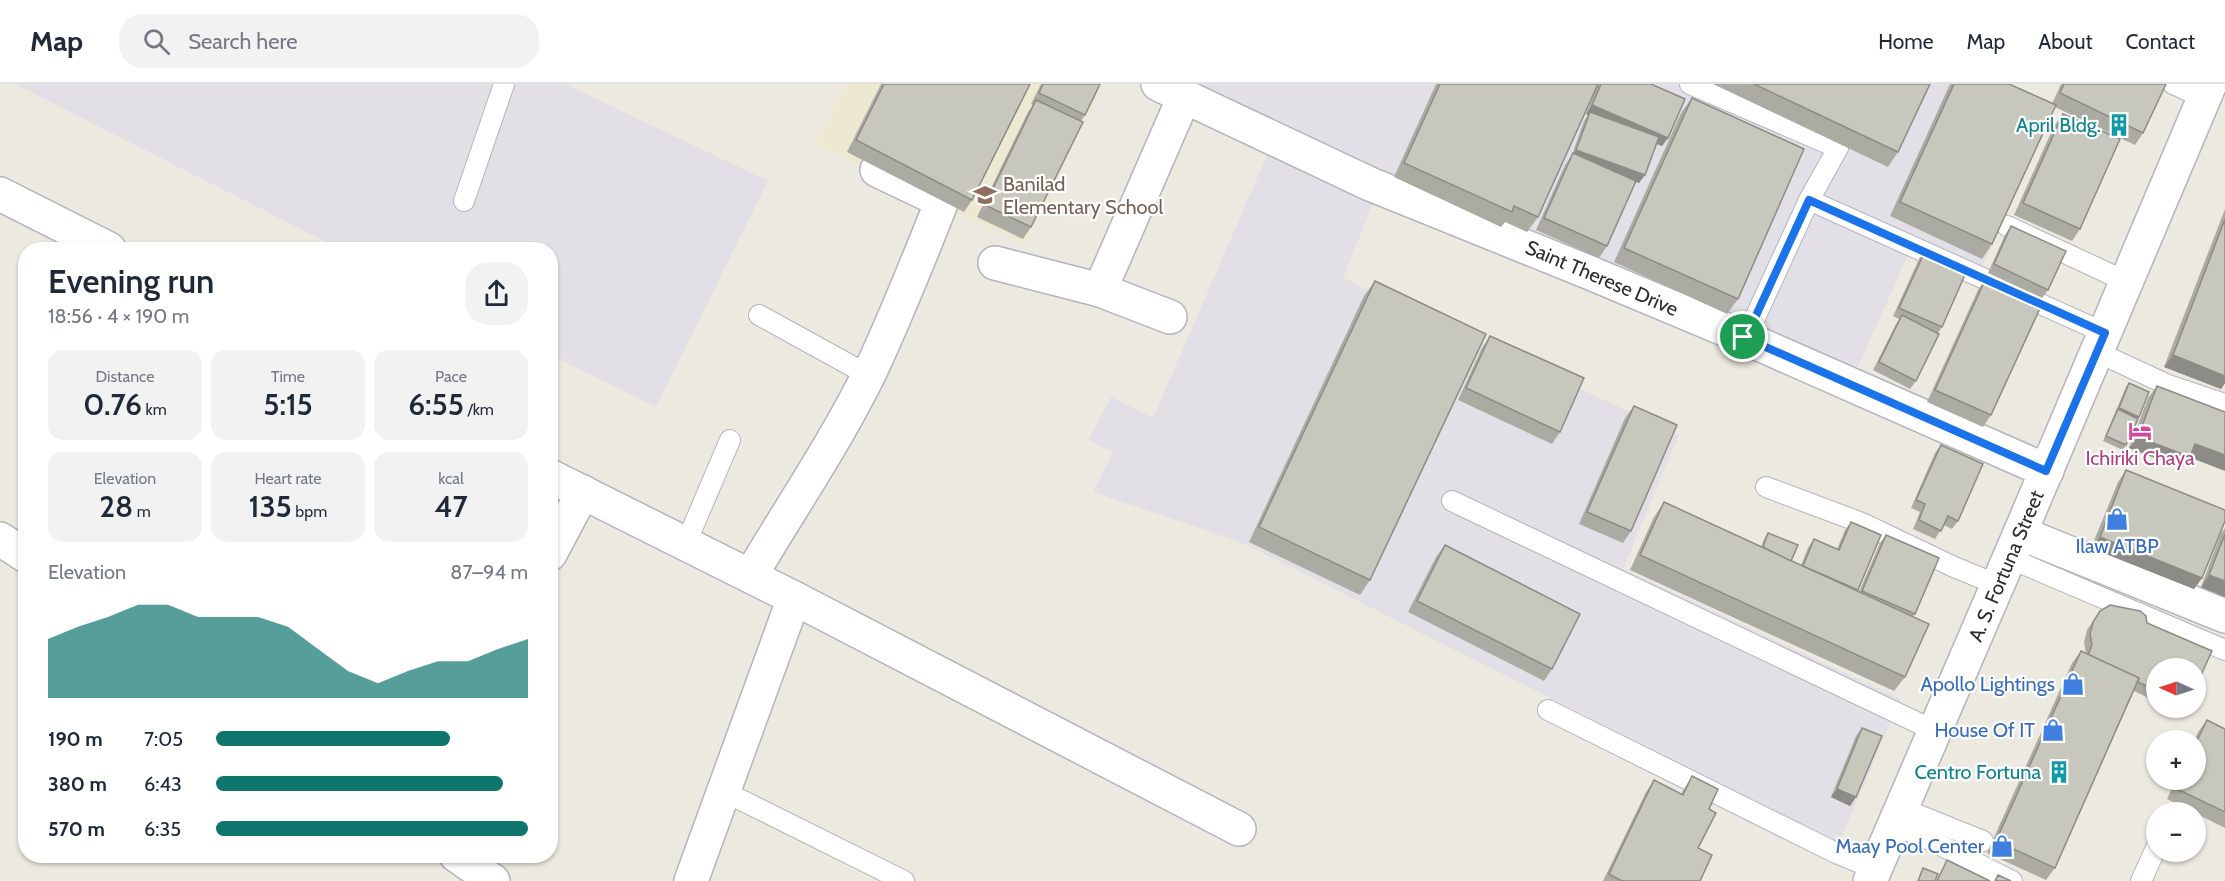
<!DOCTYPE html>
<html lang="en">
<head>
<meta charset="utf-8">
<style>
	:root { --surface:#fff; --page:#f2f2f3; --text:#1f2937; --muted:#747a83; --line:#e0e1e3; --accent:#0f766e }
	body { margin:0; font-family:Cabin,sans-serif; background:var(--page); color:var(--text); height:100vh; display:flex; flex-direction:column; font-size:22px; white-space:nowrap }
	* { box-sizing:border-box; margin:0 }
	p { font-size:20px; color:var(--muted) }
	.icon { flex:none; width:33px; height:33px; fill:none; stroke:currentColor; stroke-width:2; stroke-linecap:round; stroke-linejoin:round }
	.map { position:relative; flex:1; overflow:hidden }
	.sheet { position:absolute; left:18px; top:158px; width:540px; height:621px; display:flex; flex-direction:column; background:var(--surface); border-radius:24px; box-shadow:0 2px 4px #0004 }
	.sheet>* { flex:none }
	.needle { width:39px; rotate:273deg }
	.buttons { position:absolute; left:2146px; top:574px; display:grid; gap:12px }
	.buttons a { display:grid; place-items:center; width:60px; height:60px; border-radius:50%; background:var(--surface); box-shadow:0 2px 4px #0004; font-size:30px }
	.pin { position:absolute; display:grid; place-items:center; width:51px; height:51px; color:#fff; margin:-26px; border:3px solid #fff; border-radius:50%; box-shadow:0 2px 6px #0007 }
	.round { display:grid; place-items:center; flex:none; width:63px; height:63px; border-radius:24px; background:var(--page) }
	.head { display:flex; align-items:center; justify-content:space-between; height:102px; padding:0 30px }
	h1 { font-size:33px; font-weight:600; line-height:45px }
	.figures { display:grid; grid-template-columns:repeat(3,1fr); gap:9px; height:102px; padding:6px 30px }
	.figures div { display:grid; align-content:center; border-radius:15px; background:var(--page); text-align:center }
	.figures b { font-size:30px; font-weight:600 }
	.figures small { font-size:16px; font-weight:400 }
	.figures p { font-size:16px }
	.chart { height:168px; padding:12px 30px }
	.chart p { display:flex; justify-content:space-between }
	.chart svg { width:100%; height:108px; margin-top:6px; fill:var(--accent); opacity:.7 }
	ul { padding:0 30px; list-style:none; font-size:20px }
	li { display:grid; grid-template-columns:96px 72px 1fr; align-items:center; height:45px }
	li i { height:15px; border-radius:8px; background:var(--accent) }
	header { display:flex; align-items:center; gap:36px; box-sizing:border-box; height:84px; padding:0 30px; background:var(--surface); border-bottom:2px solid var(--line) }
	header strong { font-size:28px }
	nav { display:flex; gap:33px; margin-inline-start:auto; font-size:21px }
	.search { width:420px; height:54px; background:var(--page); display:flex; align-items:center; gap:15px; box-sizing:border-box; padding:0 21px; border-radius:24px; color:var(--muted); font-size:22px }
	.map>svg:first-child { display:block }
</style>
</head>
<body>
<header>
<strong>Map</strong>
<div class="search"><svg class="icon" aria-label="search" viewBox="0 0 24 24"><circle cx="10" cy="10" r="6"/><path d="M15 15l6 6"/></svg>Search here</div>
<nav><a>Home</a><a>Map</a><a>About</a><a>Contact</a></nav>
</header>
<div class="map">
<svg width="2225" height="797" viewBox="0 0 2225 797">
	<rect width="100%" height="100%" fill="#ece9e0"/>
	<!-- industrial -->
	<g fill="#e2e0e6">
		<polygon points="15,0 565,0 768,97 656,323 551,271 550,165 340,165"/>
		<polygon points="1184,0 1998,0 2051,26 1982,184 1915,155 1854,292 1727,241"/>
		<polygon points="1268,69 1375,114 1343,194 1679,351 1623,485 1901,615 1839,759 1240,458 1093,408 1113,368 1088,356 1111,313 1153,334"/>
	</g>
	<!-- education -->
	<polygon fill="#ece8d1" points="845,0 1104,0 1025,161 816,61"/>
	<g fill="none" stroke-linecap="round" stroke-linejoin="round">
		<!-- lane casing -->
		<g stroke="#b3b4be" stroke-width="22">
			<g id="lane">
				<polyline points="1690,0 1838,64 1809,116 1754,236 1743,253"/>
				<polyline points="2173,0 2204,14"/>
				<polyline points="1809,116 2105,249"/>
				<polyline points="464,117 504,0"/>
				<polyline points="2007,142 2127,198"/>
				<polyline points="759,231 868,291"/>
				<polyline points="2097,268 2168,301 2225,320"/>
				<polyline points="1766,403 1862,439 1954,483 1998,501"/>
				<polyline points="1452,417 1935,647"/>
				<polyline points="686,459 730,356"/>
				<polyline points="2009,474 2225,566"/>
				<polyline points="1548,626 1834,768 1875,785"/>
				<polyline points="723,707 904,797"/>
				<polyline points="1901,724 1983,757"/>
				<polyline points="1894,741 1928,755 2012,797"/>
				<polyline points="2141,797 2157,762"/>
			</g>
		</g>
		<!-- street casing -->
		<g stroke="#b3b4be" stroke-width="36">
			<g id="street">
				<polyline points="1158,0 1370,100 1588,188 1743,253 2047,387"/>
				<polyline points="0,110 109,165"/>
				<polyline points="995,179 1100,206 1170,233"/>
				<polyline points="1100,206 1184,13"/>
				<polyline points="550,392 794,514 1239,745"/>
				<polyline points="2020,449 2225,532"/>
				<polyline points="0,455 26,472"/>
				<polyline points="550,470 583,408"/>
				<path d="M751,491C790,425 835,359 869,290C896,233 919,175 942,117L877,86"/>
				<polyline points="456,771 493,797"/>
				<polyline points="691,797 794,514"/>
			</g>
		</g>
		<!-- secondary casing -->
		<g stroke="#b3b4be" stroke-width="36">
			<polyline id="secondary" points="1870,797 2020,449 2210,0"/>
		</g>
		<!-- lane -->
		<use href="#lane" stroke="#fff" stroke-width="20"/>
		<!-- street -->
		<use href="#street" stroke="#fff" stroke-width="33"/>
		<!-- secondary -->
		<use href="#secondary" stroke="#fff" stroke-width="33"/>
	</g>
	<!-- wall -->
	<g fill="#acaba3">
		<polygon points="881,0 1030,0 972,116 964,128 847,68"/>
		<polygon points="1041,0 1100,0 1085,31 1081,37 1031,143 1023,155 977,133 1028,28 1033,21 1031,20"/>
		<polygon points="1436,0 1598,0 1538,133 1527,148 1505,138 1501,143 1394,93"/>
		<polygon points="1598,0 1651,0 1668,54 1662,62 1656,60 1639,99 1636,98 1607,162 1599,174 1536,146 1565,81 1572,71 1584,37 1588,31 1586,30"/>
		<polygon points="1713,0 1930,0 1898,68 1888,83"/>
		<polygon points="1950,0 2009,0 2052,20 2061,0 2166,0 2143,49 2135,61 2055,23 1992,160 1982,175 1890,132"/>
		<polygon points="1692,14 1738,215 1727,230 1614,178 1681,29"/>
		<polygon points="2063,30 2080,145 2072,157 2014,131 2054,42"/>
		<polygon points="2225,125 2225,299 2221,305 2164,283"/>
		<polygon points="2011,142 2048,206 2042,214 1988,189 2005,151"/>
		<polygon points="1926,165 1942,243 1938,249 1916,297 1910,305 1873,286 1896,240 1899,235 1893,232 1920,173"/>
		<polygon points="1986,194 1991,331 1983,343 1927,318 1978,206"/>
		<polygon points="1375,197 1370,496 1360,511 1249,458 1364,212"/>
		<polygon points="1490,252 1560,348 1552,360 1458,316 1482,264"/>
		<polygon points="2129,299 2139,333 2126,361 2123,366 2103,357 2126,303"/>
		<polygon points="2157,302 2189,373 2181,384 2129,364 2148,314"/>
		<polygon points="1634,322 1631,447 1623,459 1579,440 1625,334"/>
		<polygon points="1941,361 1958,437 1952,445 1944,441 1935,455 1913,445 1920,428 1911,424 1935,369"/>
		<polygon points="2126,386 2202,494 2194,505 2091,464 2118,398"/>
		<polygon points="1664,418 1761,463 1765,453 1768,449 1791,477 1801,481 1808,464 1814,455 1837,465 1845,446 1851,438 1858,506 1857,507 1859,508 1880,459 1886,451 1915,530 1913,533 1905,593 1894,607 1630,486 1654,433"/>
		<polygon points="2225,444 2225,513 2201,503 2221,449"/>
		<polygon points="1445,461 1552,585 1544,597 1408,528 1436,473"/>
		<polygon points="2100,527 2157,585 2157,618 2134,607 2055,784 2046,796 1987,769 2072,579 2081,567 2086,570 2084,558 2087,546"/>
		<polygon points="2171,624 2185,624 2182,629"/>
		<polygon points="2207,636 2225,645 2225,744 2167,715 2176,696 2196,696 2196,657 2194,657 2198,648"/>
		<polygon points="1862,644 1856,713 1850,722 1831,713 1856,652"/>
		<polygon points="1692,692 1709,725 1698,764 1700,797 1603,797 1646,708 1654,696 1681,710"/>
	</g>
	<!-- shaded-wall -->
	<g fill="#8c8b85">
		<polygon points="1592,21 1668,54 1662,62 1589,31 1590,28 1588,31 1586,30"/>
		<polygon points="1576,66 1645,91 1639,99 1570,75"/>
		<polygon points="2173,271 2225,292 2225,299 2221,305 2164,283"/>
		<polygon points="2119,324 2139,333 2136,337 2118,325 2115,329"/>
		<polygon points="2138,353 2195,360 2225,371 2225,387 2189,373 2181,384 2129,364"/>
		<polygon points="2100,453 2202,494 2194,505 2091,464"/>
		<polygon points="2209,491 2225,497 2225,513 2201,503"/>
		<polygon points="1837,705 1856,713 1850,722 1831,713"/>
	</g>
	<!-- building -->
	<g fill="#c8c7be" stroke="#8c8b85" stroke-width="1.5">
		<polygon points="884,0 1030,0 972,116 856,56"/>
		<polygon points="1043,0 1100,0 1085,31 1039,9"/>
		<polygon points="1440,0 1598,0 1538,133 1514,122 1512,128 1404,79"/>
		<polygon points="1601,0 1651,0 1685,15 1668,54 1592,21"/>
		<polygon points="1754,0 1930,0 1898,68"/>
		<polygon points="1954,0 2009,0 2056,21 1992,160 1900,118"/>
		<polygon points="2064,0 2166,0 2143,49 2060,9"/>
		<polygon points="1692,14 1804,65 1738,215 1624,164"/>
		<polygon points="1036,16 1083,38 1031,143 985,121"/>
		<polygon points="1590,28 1659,53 1645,91 1576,66"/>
		<polygon points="2063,30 2120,55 2080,145 2023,119"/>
		<polygon points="1573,69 1636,97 1607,162 1544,134"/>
		<polygon points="2225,135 2225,292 2173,271"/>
		<polygon points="2011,142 2066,167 2048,206 1994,180"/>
		<polygon points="1926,165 1968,184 1942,243 1899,224"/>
		<polygon points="1986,194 2042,220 1991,331 1935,306"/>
		<polygon points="1375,197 1486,250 1370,496 1259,443"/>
		<polygon points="1902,231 1939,250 1916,297 1879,278"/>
		<polygon points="1490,252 1584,294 1560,348 1466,304"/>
		<polygon points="2129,299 2149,308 2139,333 2119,324"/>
		<polygon points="2157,302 2225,328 2225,371 2195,360 2190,373 2138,353"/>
		<polygon points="1634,322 1677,341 1631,447 1587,428"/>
		<polygon points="2118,325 2138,335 2126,361 2106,352"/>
		<polygon points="1941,361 1983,380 1958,437 1948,432 1941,447 1919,436 1925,420 1916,416"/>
		<polygon points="2126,386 2225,426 2225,437 2202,494 2100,453"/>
		<polygon points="1664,418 1929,540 1905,593 1640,471"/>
		<polygon points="1851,438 1881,451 1858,506 1803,482 1814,455 1839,466"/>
		<polygon points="1768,449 1798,461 1791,477 1763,463"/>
		<polygon points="2225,450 2225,497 2209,491"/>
		<polygon points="1886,451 1939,474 1915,530 1862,507"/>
		<polygon points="1445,461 1580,530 1552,585 1417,517"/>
		<polygon points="2110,521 2140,527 2146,532 2147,539 2212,567 2196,602 2196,585 2157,585 2157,607 2138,598 2139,594 2088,571 2092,561 2090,550 2093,538 2100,527"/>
		<polygon points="2081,567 2139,594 2055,784 1996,757"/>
		<polygon points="2207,636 2225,645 2225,728 2175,704 2178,696 2196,696 2196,659"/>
		<polygon points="1862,644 1882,652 1856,713 1837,705"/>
		<polygon points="1692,692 1718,705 1709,725 1716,729 1698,764 1712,771 1700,797 1622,797 1609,790 1654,696 1683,711"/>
		<polygon points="1947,776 1990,797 1937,797"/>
		<polygon points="1923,784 1938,790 1935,797 1918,797"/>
		<polygon points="1998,791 2011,797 1995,797"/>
	</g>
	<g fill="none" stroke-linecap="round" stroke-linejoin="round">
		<!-- route casing -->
		<g stroke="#fff" stroke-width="12">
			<polygon id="route" points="1809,116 2105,249 2046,387 1743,253 1754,236"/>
		</g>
		<!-- route -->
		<use href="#route" stroke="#1a73e8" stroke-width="8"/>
	</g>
	<!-- icons -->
	<defs>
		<g id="building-bare" transform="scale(1.8)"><path d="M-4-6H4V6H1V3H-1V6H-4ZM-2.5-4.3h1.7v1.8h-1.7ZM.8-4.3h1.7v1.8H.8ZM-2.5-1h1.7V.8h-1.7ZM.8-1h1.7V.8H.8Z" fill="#0f9aa8" stroke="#fff" stroke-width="2.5" paint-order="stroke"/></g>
		<g id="school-bare" transform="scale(1.8)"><path d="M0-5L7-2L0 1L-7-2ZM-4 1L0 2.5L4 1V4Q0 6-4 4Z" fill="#8d6e63" stroke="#fff" stroke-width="2.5" paint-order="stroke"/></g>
		<g id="hotel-bare" transform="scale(1.8)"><path d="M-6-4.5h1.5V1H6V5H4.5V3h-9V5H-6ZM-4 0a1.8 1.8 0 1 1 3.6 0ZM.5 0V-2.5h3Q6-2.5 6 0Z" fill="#d1479c" stroke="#fff" stroke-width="2.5" paint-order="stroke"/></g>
		<g id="shop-bare" transform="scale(1.8)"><path d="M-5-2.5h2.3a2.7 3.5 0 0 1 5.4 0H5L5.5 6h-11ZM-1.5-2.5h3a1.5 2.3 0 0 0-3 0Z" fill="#3f7fe0" stroke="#fff" stroke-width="2.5" paint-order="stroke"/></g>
	</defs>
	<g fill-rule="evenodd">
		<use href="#building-bare" x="2119" y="41"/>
		<use href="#school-bare" x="985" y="111"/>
		<use href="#hotel-bare" x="2140" y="347"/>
		<use href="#shop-bare" x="2117" y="435"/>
		<use href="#shop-bare" x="2073" y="600"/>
		<use href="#shop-bare" x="2053" y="646"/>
		<use href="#building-bare" x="2059" y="688"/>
		<use href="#shop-bare" x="2002" y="762"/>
	</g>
	<g text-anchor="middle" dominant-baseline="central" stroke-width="4.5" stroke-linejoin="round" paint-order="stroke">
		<!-- culture labels -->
		<g font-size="20" fill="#0d838f" stroke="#fff" text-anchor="end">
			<text x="2101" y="41">April Bldg.</text>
			<text x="2041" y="688">Centro Fortuna</text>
		</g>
		<!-- education labels -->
		<g font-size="20" fill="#785e54" stroke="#fff" text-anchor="start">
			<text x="1003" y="100">Banilad<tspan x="1003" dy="23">Elementary School</tspan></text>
		</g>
		<!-- street labels -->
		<g font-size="20" fill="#2c2c2c" stroke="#fff">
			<text transform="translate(1602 194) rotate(23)">Saint Therese Drive</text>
			<text transform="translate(2006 482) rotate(-67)">A. S. Fortuna Street</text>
		</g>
		<!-- hotel labels -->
		<g font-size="20" fill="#b23c85" stroke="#fff">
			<text x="2140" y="374">Ichiriki Chaya</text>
		</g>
		<!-- shop labels -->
		<g font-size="20" fill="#366cbe" stroke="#fff" text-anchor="end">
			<text x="2117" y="462" text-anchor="middle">Ilaw ATBP</text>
			<text x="2055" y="600">Apollo Lightings</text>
			<text x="2035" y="646">House Of IT</text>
			<text x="1984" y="762">Maay Pool Center</text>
		</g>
	</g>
</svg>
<div class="buttons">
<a><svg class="needle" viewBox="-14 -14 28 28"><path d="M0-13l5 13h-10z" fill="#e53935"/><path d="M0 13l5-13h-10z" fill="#747a83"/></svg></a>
<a>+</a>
<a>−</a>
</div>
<div class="pin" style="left:1743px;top:253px;background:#1e9e55"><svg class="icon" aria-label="arrive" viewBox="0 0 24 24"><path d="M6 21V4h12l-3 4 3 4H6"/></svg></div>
<section class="sheet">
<div class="head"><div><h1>Evening run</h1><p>18:56 · 4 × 190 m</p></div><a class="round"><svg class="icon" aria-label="share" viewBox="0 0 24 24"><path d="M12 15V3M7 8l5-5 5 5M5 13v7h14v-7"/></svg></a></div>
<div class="figures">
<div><p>Distance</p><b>0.76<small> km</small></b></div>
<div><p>Time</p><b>5:15</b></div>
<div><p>Pace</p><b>6:55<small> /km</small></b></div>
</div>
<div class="figures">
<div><p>Elevation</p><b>28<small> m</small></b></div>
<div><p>Heart rate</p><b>135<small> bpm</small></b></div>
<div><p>kcal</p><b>47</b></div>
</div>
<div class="chart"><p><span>Elevation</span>87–94 m</p>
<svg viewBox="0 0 160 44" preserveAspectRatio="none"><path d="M0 44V20L10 15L20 11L30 6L40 6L50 11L60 11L70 11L80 15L90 24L100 33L110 38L120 33L130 29L140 29L150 24L160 20V44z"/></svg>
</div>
<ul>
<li><b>190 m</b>7:05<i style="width:75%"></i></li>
<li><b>380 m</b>6:43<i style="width:92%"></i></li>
<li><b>570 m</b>6:35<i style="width:100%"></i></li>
</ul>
</section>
</div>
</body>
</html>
